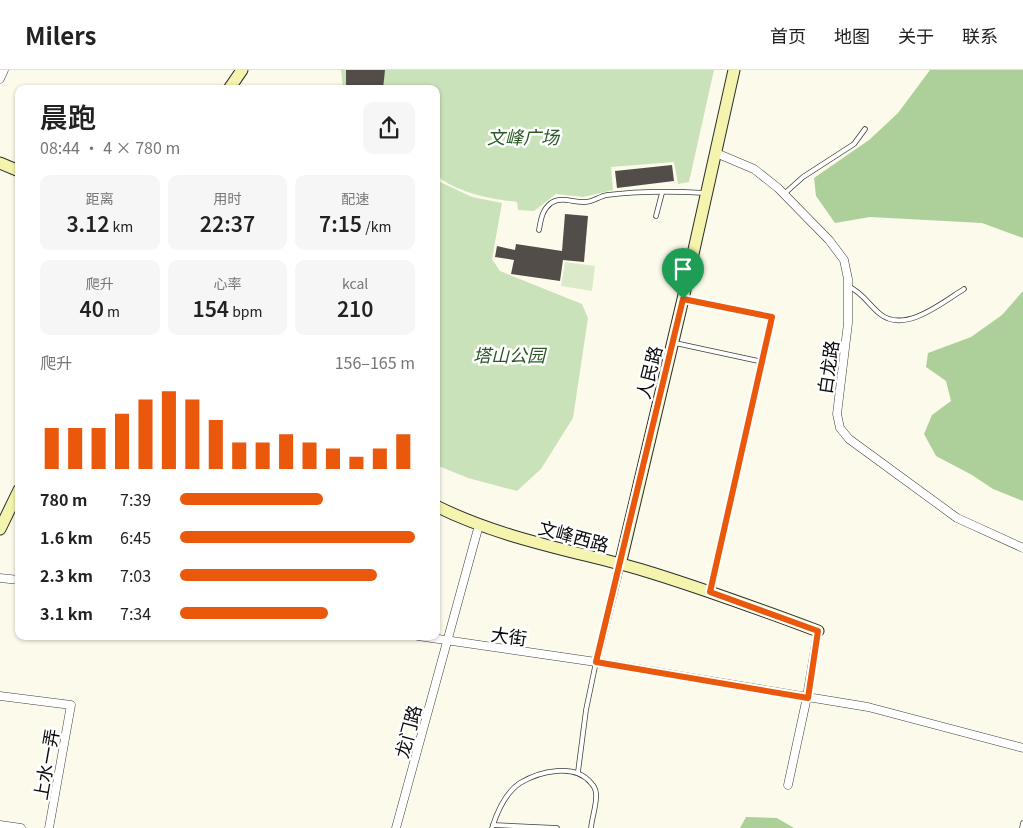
<!DOCTYPE html>
<html lang="zh">
<head>
<meta charset="utf-8">
<style>
	:root { --surface:#fff; --page:#f6f6f6; --text:#222; --muted:#767676; --line:#e0e0e0; --accent:#ea580c }
	body { margin:0; font-family:Georgia,"Noto Sans SC",serif; background:var(--page); color:var(--text); height:100vh; display:flex; flex-direction:column; font-size:19px; white-space:nowrap }
	* { box-sizing:border-box; margin:0 }
	p { font-size:16px; color:var(--muted) }
	.icon { flex:none; width:28px; height:28px; fill:none; stroke:currentColor; stroke-width:2; stroke-linecap:round; stroke-linejoin:round }
	.map { position:relative; flex:1; overflow:hidden }
	.sheet { position:absolute; left:15px; top:15px; width:425px; height:555px; display:flex; flex-direction:column; background:var(--surface); border-radius:10px; box-shadow:0 1px 4px #0004 }
	.sheet>* { flex:none }
	.pin { position:absolute; display:grid; place-items:center; width:42px; height:42px; color:#fff; margin:-51px -21px; border-radius:50% 50% 50% 0; rotate:-45deg; box-shadow:0 0 5px #0007 }
	.pin .icon { rotate:45deg }
	.round { display:grid; place-items:center; flex:none; width:52px; height:52px; border-radius:10px; background:var(--page) }
	.headline { display:flex; align-items:center; justify-content:space-between; height:85px; padding:0 25px }
	h1 { font-size:28px; font-weight:600; line-height:38px }
	.metrics { display:grid; grid-template-columns:repeat(3,1fr); gap:8px; height:85px; padding:5px 25px }
	.metrics div { display:grid; align-content:center; border-radius:10px; background:var(--page); text-align:center }
	.metrics b { font-size:21px; font-weight:600 }
	.metrics small { font-size:14px; font-weight:400 }
	.metrics p { font-size:14px }
	.chart { height:140px; padding:10px 25px }
	.chart p { display:flex; justify-content:space-between }
	.chart svg { width:100%; height:90px; margin-top:5px; stroke:var(--accent); stroke-width:6 }
	ul { padding:0 25px; list-style:none; font-size:16px }
	li { display:grid; grid-template-columns:80px 60px 1fr; align-items:center; height:38px }
	li i { height:12px; border-radius:6px; background:var(--accent) }
	header { display:flex; align-items:center; gap:30px; box-sizing:border-box; height:70px; padding:0 25px; background:var(--surface); border-bottom:1px solid var(--line) }
	header strong { font-size:24px }
	nav { display:flex; gap:28px; margin-inline-start:auto; font-size:18px }
	.map>svg:first-child { display:block }
</style>
</head>
<body>
<header>
<strong>Milers</strong>
<nav><a>首页</a><a>地图</a><a>关于</a><a>联系</a></nav>
</header>
<div class="map">
<svg width="1023" height="758" viewBox="0 0 1023 758">
	<rect width="100%" height="100%" fill="#fcfbeb"/>
	<!-- green -->
	<g fill="#cae2ba">
		<path d="M341,0H714L689,112L678,114L674,92L611,97L613,120L583,127L556,124L534,141L518,140L517,132C491,129 457,123 436,105V19H343Z"/>
		<polygon points="436,110 472,127 502,133 492,189 500,201 582,234 588,248 573,348 541,399 517,421 468,408 436,395"/>
	</g>
	<!-- forest -->
	<g fill="#add09b">
		<polygon points="930,0 1023,0 1023,168 982,153 870,147 835,153 816,126 814,108 869,70 898,43"/>
		<polygon points="1023,221 1023,431 993,419 972,405 936,386 924,364 932,345 951,331 946,311 926,297 928,283 971,267 1002,245"/>
		<polygon points="746,747 777,748 794,758 740,758"/>
	</g>
	<!-- pitch -->
	<polygon fill="#dceaca" points="565,192 595,196 592,221 561,216"/>
	<!-- building -->
	<g fill="#524d49">
		<polygon points="346,0 385,0 383,19 346,19"/>
		<polygon points="672,95 674,111 617,118 615,101"/>
		<polygon points="565,144 588,146 584,192 563,190 560,211 511,204 514,190 495,187 497,176 515,180 516,174 562,181"/>
	</g>
	<g fill="none" stroke-linecap="round" stroke-linejoin="round">
		<!-- lane casing -->
		<g stroke="#3e3e3e" stroke-width="5.5">
			<g id="lane">
				<polyline points="784,124 803,107 854,74 865,59"/>
				<polyline points="656,146 662,123"/>
				<path d="M539,160C541,149 542,140 551,133C562,126 574,133 585,132C593,132 600,126 607,125C639,121 673,121 705,123"/>
				<path d="M848,216C863,223 868,234 880,244C905,264 943,232 964,219"/>
				<polyline points="685,229 772,247 711,520"/>
				<polyline points="675,273 763,292"/>
				<polyline points="578,702 586,640 596,592"/>
				<polyline points="493,755 557,758"/>
				<path d="M492,758C497,742 505,723 520,713C540,701 575,693 591,713C594,716 596,720 596,724C597,734 592,747 591,758"/>
				<polyline points="1022,758 1023,753"/>
			</g>
		</g>
		<!-- street casing -->
		<g stroke="#3e3e3e" stroke-width="9">
			<g id="street">
				<polyline points="0,9 4,0"/>
				<polyline points="716,83 754,99 778,118 829,170 844,190 848,209 848,253 837,344 840,358 849,369 957,448 1023,478"/>
				<polyline points="620,495 596,592 868,637 1023,678"/>
				<polyline points="0,508 19,510"/>
				<polyline points="418,566 596,592"/>
				<polyline points="0,626 71,635 49,758"/>
				<polyline points="788,715 807,627 818,561"/>
				<polyline points="0,755 21,758"/>
				<polyline points="396,758 479,455"/>
			</g>
		</g>
		<!-- secondary casing -->
		<g stroke="#2d2d2d" stroke-width="13">
			<g id="secondary">
				<polyline points="229,19 242,0"/>
				<polyline points="0,93 19,101"/>
				<path d="M436,436C500,468 570,480 639,499C699,517 759,539 818,561"/>
				<polyline points="0,459 19,420"/>
				<polyline points="620,495 683,229 734,0"/>
			</g>
		</g>
		<!-- lane -->
		<use href="#lane" stroke="#fff" stroke-width="4"/>
		<!-- street -->
		<use href="#street" stroke="#fff" stroke-width="8"/>
		<!-- secondary -->
		<use href="#secondary" stroke="#f4f4af" stroke-width="11"/>
	</g>
	<g fill="none" stroke-linecap="round" stroke-linejoin="round">
		<!-- route casing -->
		<g stroke="#fff" stroke-width="10">
			<polygon id="route" points="683,229 772,247 710,522 818,561 808,628 596,592"/>
		</g>
		<!-- route -->
		<use href="#route" stroke="#ea580c" stroke-width="6"/>
	</g>
	<g text-anchor="middle" dominant-baseline="central" stroke-width="5" stroke-linejoin="round" paint-order="stroke">
		<!-- park labels -->
		<g font-size="18" font-style="italic" fill="#2a5925" stroke="#fff">
			<text x="523" y="66">文峰广场</text>
			<text x="509" y="284">塔山公园</text>
		</g>
		<!-- street labels -->
		<g font-size="18" fill="#0b0b0b" stroke="#fff">
			<text transform="translate(827 297) rotate(-82)">白龙路</text>
			<text transform="translate(648 302) rotate(-76)">人民路</text>
			<text transform="translate(574 465) rotate(15)">文峰西路</text>
			<text transform="translate(509 565) rotate(8)">大街</text>
			<text transform="translate(407 661) rotate(-75)">龙门路</text>
			<text transform="translate(45 694) rotate(-80)">上水一弄</text>
		</g>
	</g>
</svg>
<div class="pin" style="left:683px;top:229px;background:#1e9e55"><svg class="icon" aria-label="arrive" viewBox="0 0 24 24"><path d="M6 21V4h12l-3 4 3 4H6"/></svg></div>
<section class="sheet">
<div class="headline"><div><h1>晨跑</h1><p>08:44 · 4 × 780 m</p></div><a class="round"><svg class="icon" aria-label="share" viewBox="0 0 24 24"><path d="M12 15V3M7 8l5-5 5 5M5 13v7h14v-7"/></svg></a></div>
<div class="metrics">
<div><p>距离</p><b>3.12<small> km</small></b></div>
<div><p>用时</p><b>22:37</b></div>
<div><p>配速</p><b>7:15<small> /km</small></b></div>
</div>
<div class="metrics">
<div><p>爬升</p><b>40<small> m</small></b></div>
<div><p>心率</p><b>154<small> bpm</small></b></div>
<div><p>kcal</p><b>210</b></div>
</div>
<div class="chart"><p><span>爬升</span>156–165 m</p>
<svg viewBox="0 0 160 44" preserveAspectRatio="none"><path d="M5 44V24M15 44V24M25 44V24M35 44V17M45 44V10M55 44V6M65 44V10M75 44V20M85 44V31M95 44V31M105 44V27M115 44V31M125 44V34M135 44V38M145 44V34M155 44V27"/></svg>
</div>
<ul>
<li><b>780 m</b>7:39<i style="width:61%"></i></li>
<li><b>1.6 km</b>6:45<i style="width:100%"></i></li>
<li><b>2.3 km</b>7:03<i style="width:84%"></i></li>
<li><b>3.1 km</b>7:34<i style="width:63%"></i></li>
</ul>
</section>
</div>
</body>
</html>
